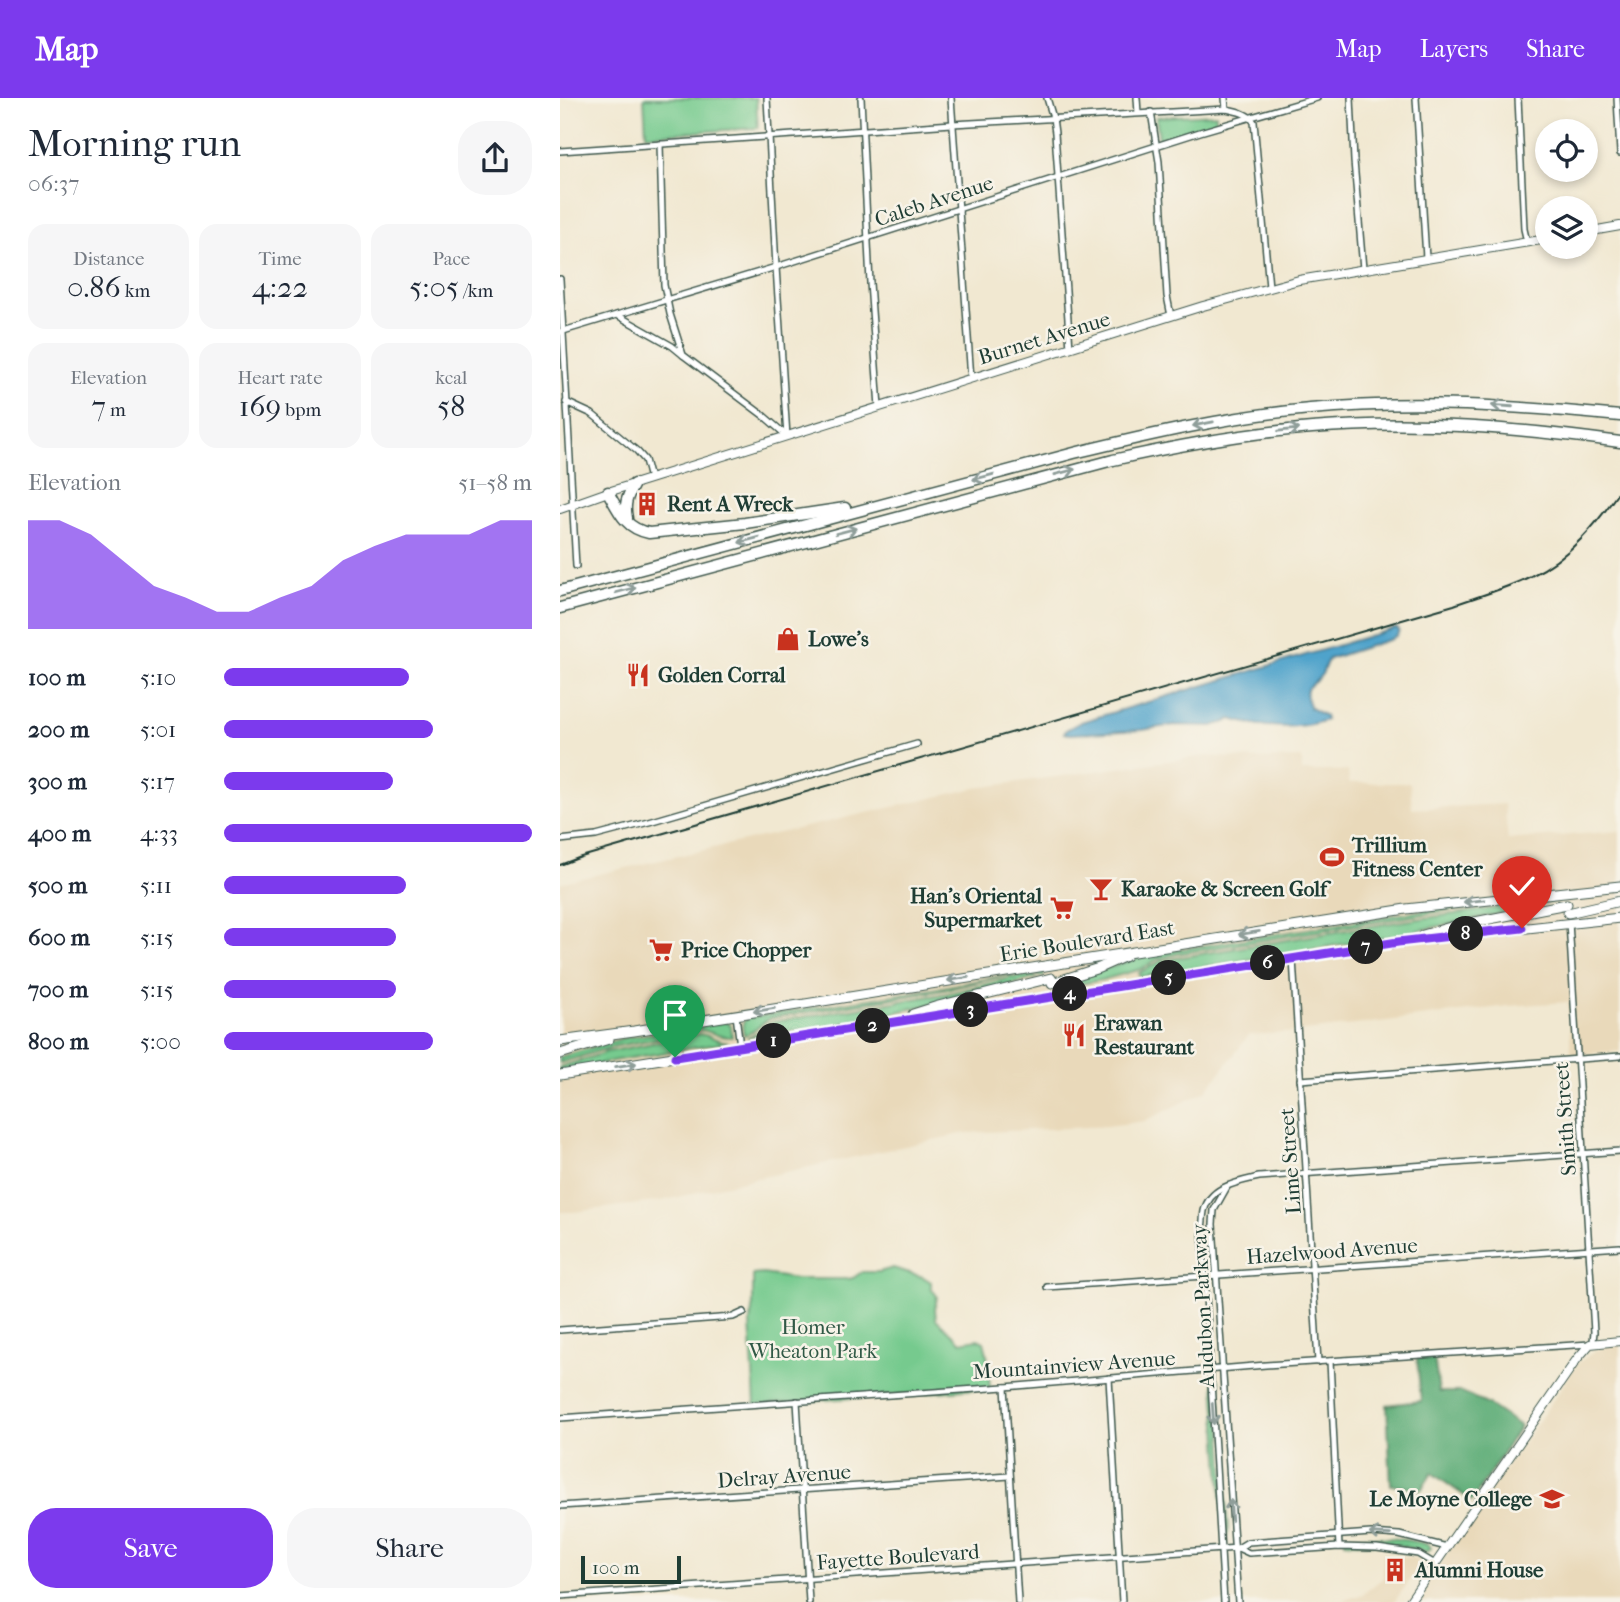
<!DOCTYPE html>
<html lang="en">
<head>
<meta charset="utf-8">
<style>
	:root { --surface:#fff; --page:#f6f6f7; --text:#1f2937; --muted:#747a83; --accent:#7c3aed }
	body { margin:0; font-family:"IM FELL French Canon",serif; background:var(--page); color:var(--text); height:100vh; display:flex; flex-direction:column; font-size:26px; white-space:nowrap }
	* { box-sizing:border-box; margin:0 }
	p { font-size:23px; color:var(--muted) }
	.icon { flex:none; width:38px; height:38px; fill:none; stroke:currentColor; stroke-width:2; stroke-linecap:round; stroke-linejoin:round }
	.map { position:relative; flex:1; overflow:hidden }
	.drawer { display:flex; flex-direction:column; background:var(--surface); width:560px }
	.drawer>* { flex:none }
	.controls { position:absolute; left:975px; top:21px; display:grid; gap:14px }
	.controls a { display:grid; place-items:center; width:63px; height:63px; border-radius:50%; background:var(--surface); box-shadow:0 4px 10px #0003; font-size:35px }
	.scale { position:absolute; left:21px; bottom:18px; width:100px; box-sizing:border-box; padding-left:7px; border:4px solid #1f3d34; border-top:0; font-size:19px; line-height:24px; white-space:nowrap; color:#1f3d34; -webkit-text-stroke:5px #f7f3e8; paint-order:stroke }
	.pin { position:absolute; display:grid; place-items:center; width:60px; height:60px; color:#fff; margin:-72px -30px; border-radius:50% 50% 50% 0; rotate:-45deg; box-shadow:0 0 7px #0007 }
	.pin .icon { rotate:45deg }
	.km { position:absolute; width:35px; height:35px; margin:-18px; border-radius:50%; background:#222; color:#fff; font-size:19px; line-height:35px; text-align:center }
	.round { display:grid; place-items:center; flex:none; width:74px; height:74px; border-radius:28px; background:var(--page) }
	.headline { display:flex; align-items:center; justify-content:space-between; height:119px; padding:0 28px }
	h1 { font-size:38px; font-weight:600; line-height:52px }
	.metrics { display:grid; grid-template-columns:repeat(3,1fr); gap:10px; height:119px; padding:7px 28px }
	.metrics div { display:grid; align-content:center; border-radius:18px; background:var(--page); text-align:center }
	.metrics b { font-size:30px; font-weight:600 }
	.metrics small { font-size:19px; font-weight:400 }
	.metrics p { font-size:19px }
	.chart { height:196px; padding:14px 28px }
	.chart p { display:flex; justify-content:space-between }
	.chart svg { width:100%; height:126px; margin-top:7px; fill:var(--accent); opacity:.7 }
	.primary-button { display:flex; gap:14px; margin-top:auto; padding:14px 28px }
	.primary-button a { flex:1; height:80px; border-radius:28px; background:var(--accent); color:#fff; font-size:28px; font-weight:600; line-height:80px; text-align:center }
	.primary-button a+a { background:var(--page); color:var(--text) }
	ul { padding:0 28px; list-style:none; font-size:23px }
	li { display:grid; grid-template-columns:112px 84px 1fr; align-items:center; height:52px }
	li i { height:18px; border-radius:9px; background:var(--accent) }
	header { display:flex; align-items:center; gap:42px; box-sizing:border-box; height:98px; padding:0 35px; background:var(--accent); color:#fff }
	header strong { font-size:33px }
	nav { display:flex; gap:38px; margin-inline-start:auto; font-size:24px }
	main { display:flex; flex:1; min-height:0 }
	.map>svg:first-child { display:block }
</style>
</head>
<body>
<header>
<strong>Map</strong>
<nav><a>Map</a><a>Layers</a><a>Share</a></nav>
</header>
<main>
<section class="drawer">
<div class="headline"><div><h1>Morning run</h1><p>06:37</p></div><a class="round"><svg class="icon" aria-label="share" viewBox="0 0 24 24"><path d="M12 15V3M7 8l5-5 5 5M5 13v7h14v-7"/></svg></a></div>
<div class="metrics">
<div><p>Distance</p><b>0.86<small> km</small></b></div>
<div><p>Time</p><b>4:22</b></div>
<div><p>Pace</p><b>5:05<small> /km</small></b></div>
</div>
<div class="metrics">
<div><p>Elevation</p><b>7<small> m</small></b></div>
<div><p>Heart rate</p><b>169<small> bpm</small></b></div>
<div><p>kcal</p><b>58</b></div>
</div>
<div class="chart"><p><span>Elevation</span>51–58 m</p>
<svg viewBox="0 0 160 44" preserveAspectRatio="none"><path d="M0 44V6L10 6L20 11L30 20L40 29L50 33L60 38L70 38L80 33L90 29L100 20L110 15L120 11L130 11L140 11L150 6L160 6V44z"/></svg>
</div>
<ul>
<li><b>100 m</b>5:10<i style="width:60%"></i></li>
<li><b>200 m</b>5:01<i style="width:68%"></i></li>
<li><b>300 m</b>5:17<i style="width:55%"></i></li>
<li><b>400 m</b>4:33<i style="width:100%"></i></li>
<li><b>500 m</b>5:11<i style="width:59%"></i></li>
<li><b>600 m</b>5:15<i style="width:56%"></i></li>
<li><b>700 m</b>5:15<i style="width:56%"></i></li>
<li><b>800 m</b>5:00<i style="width:68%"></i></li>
</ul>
<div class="primary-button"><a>Save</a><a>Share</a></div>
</section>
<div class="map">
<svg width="1060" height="1504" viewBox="0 0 1060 1504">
	<rect width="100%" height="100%" fill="#f7f3e8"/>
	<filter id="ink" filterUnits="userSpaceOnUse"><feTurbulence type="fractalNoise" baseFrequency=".0143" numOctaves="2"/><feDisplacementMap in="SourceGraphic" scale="14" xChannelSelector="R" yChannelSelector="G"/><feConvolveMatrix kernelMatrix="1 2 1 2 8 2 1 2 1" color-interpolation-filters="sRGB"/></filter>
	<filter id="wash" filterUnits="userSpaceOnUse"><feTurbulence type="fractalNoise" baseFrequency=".00686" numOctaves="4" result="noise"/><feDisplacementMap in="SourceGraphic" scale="28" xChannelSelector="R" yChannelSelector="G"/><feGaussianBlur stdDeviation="1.57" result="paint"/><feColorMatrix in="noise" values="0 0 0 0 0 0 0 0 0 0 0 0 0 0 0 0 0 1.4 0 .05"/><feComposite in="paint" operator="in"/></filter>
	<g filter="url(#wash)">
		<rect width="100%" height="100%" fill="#f1e8d1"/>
		<!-- built -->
		<g fill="#e9d9ba">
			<polygon points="644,658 697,661 742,660 742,673 788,673 789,685 850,685 852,711 944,706 948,742 1060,733 1060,953 1011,957 1008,904 948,908 737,934 689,937 646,993 585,1023 547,1028 405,1035 179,1084 101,1103 14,1114 0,1114 0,785 416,690"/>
			<polygon points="1051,1247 1060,1247 1060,1504 854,1504 1019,1264 1036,1252"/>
			<polygon points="823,1456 856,1460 860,1468 834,1504 779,1504 803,1496 823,1480"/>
		</g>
		<!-- green -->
		<g fill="#76ca8e" stroke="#4a8461" stroke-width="2">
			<polygon points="84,0 196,0 198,30 86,37"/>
			<polygon points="656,16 656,24 599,41 596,19"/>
			<polygon points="992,797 996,800 993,805 987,799 872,815 617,856 598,861 581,871 542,882 503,889 502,885 591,856 904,806"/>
			<polygon points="986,803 989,805 827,839 580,879 579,875 601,863 622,859 837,824"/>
			<path d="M478,871L484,874V879H481L476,874H463L383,892L212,920C201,923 196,935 184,937C183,930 180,924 188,920L373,891Z"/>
			<path d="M473,877L477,880L301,923L187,940C198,937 202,928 212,924L390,895L451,880Z"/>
			<path d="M165,924L171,927L172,939C160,940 153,934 141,932L52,949L0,965V959L64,940Z"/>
			<path d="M139,936C150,937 159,944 169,944L52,963L23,970L0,974V969L47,954Z"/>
			<polygon points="333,1170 363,1179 371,1184 371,1190 377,1198 375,1211 376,1221 401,1244 418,1241 424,1244 427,1256 430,1290 195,1307 190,1225 193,1206 193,1177 203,1176 236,1181 288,1181 293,1180 302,1174 319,1174"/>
			<polygon points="657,1280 659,1283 668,1434 667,1438 664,1436 664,1434 654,1282"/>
			<path d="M791,1438C818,1439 844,1440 869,1447L871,1450L867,1454L838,1447L785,1444V1440Z"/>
		</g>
		<!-- forest -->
		<polygon fill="#60ae79" stroke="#407656" stroke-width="2" points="874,1259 879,1294 902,1294 929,1307 960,1328 912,1403 872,1375 861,1392 831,1387 827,1307 861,1303 857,1260"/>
		<!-- water -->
		<path fill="#50a3cb" stroke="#387080" stroke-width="2" d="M836,530L839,532L837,537L831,541L769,561C764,566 765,571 762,576C753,591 740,583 750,610L765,618L766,622C737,632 701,630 671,621C664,627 660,624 653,628L614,627L582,632L510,636L504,635L506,632L521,624Z"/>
	</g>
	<g filter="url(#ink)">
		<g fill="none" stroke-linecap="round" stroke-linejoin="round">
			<!-- street casing -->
			<g stroke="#3e574c" stroke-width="8">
				<g id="street">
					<polyline points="207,0 216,169 227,338"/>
					<polyline points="301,0 310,185 319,309"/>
					<polyline points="391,0 411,281"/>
					<polyline points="487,0 493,20 495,35 510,250"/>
					<polyline points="577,0 578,15"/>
					<polyline points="665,0 666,11"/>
					<polyline points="791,0 794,63 803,171"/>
					<polyline points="856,0 866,160"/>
					<polyline points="958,0 964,131 967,144"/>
					<polyline points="1057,0 1060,55"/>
					<polyline points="591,14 599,64 607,198 611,218"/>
					<polyline points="100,46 104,187 110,216 123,257 204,318 227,338"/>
					<path d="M0,53L392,26L666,11C676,13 688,15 694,24L709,189"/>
					<polyline points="0,181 16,468"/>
					<polyline points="57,217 112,248 123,257"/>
					<polyline points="0,234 216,169 640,34 757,0"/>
					<polyline points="6,304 32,316 77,353 85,362 90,381"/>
					<polyline points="0,742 36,738 89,724 357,646"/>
					<polyline points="733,861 758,1264"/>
					<polyline points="176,917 180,948"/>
					<polyline points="740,982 1060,958"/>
					<polyline points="667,1089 654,1112 653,1126 678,1504"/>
					<polyline points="487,1189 1060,1149"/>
					<polyline points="0,1232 173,1219 184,1214"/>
					<polyline points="770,1263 779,1449"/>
					<polyline points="549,1280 562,1504"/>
					<polyline points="445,1289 458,1504"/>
					<polyline points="237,1303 249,1504"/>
					<polyline points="0,1320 445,1289 706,1267 1030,1246 1033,1243 1034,1234 1009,824"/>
					<polyline points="0,1408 450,1378"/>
					<polyline points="678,1450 688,1444 811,1435 839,1437 887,1449"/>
					<polyline points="0,1498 678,1450 689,1455 779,1449 817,1450 858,1456 875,1466"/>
					<path d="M664,1504L642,1131C643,1125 643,1119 644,1113C650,1088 678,1084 699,1079L1060,1053"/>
				</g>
			</g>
			<!-- secondary casing -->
			<g stroke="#3e574c" stroke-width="10">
				<g id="secondary">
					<polyline points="1026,134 1060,128"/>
					<polyline points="0,411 48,394 643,208 739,182 987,141"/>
					<polyline points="849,1504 1017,1261 1030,1246 1060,1243"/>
				</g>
			</g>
			<!-- primary casing -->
			<g stroke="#3e574c" stroke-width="11">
				<g id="primary">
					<polyline points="1008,815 1060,803"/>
					<polyline points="863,837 894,828 1007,806"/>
					<polyline points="492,885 539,870 566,858"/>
					<polyline points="353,916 378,908 491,880"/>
					<polyline points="0,943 74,933 846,811 1060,788"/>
					<polyline points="0,956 49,941"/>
					<polyline points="0,977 838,844 1060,820"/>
				</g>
			</g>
			<!-- highway casing -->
			<g stroke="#3e574c" stroke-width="13">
				<g id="highway">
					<path d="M48,394C58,412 65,431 89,435L185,425L285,410"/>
					<path d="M67,420C64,406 67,399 74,386"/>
					<path d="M0,493L514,355C592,336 670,318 750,311C854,301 957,308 1060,318"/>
					<path d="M0,510L553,362C619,347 685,335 752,330C855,321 958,330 1060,344"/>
				</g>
			</g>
			<!-- street -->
			<use href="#street" stroke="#fff" stroke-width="5"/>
			<!-- secondary -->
			<use href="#secondary" stroke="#fff" stroke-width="8"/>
			<!-- primary -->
			<use href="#primary" stroke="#fff" stroke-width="9"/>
			<!-- highway -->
			<use href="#highway" stroke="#fff" stroke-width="10"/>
			<!-- rail -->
			<path stroke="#1f3d34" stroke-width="2" d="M0,767L21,759L894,507C919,498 948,490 971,478C1009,460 1037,426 1060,392"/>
		</g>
		<!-- one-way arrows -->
		<defs><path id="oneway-shaft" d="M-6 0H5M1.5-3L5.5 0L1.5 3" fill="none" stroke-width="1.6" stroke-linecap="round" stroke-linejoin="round" transform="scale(1.75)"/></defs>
		<g stroke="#8f9e9a">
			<use href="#oneway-shaft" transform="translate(942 308) rotate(-176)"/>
			<use href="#oneway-shaft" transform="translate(643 326) rotate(169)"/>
			<use href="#oneway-shaft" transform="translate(729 332) rotate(-6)"/>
			<use href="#oneway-shaft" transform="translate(505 374) rotate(-15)"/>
			<use href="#oneway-shaft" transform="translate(423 379) rotate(165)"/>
			<use href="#oneway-shaft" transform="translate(286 433) rotate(-15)"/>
			<use href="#oneway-shaft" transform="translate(189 442) rotate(165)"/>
			<use href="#oneway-shaft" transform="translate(66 492) rotate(-15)"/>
			<use href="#oneway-shaft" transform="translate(914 803) rotate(174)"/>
			<use href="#oneway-shaft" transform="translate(689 835) rotate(171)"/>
			<use href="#oneway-shaft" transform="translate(398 881) rotate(171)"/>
			<use href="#oneway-shaft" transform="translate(204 912) rotate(171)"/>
			<use href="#oneway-shaft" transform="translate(66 967) rotate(-9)"/>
			<use href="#oneway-shaft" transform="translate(653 1316) rotate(86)"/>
			<use href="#oneway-shaft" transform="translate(671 1412) rotate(-94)"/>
			<use href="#oneway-shaft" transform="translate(820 1436) rotate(-177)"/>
		</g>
	</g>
	<g fill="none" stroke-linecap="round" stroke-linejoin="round" filter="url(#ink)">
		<!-- route casing -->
		<g stroke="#fff" stroke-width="14">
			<polyline id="route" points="115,959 838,844 962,830"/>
		</g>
		<!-- route -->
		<use href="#route" stroke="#7c3aed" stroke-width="9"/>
	</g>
	<!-- icons -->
	<defs>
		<g id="building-bare" transform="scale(1.89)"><path d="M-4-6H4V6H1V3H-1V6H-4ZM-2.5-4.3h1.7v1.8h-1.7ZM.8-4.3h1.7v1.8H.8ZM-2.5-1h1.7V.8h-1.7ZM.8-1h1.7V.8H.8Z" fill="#c8321e" stroke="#f7f3e8" stroke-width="2.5" paint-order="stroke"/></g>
		<g id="shop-bare" transform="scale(1.89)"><path d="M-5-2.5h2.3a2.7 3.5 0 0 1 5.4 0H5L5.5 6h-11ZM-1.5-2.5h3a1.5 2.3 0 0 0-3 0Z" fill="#c8321e" stroke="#f7f3e8" stroke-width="2.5" paint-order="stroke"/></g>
		<g id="restaurant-bare" transform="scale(1.89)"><path d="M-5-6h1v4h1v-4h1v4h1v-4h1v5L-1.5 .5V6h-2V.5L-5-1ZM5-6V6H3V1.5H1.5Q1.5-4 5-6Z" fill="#c8321e" stroke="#f7f3e8" stroke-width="2.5" paint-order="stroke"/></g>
		<g id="stadium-bare" transform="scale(1.89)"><path d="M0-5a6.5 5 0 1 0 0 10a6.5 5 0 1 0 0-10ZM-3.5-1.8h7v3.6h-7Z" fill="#c8321e" stroke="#f7f3e8" stroke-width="2.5" paint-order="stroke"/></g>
		<g id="bar-bare" transform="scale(1.89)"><path d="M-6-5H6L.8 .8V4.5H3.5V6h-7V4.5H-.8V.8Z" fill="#c8321e" stroke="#f7f3e8" stroke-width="2.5" paint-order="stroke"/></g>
		<g id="supermarket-bare" transform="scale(1.89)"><path d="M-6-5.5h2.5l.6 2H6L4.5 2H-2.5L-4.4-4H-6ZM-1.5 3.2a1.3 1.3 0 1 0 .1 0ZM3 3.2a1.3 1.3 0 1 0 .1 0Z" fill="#c8321e" stroke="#f7f3e8" stroke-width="2.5" paint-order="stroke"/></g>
		<g id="university-bare" transform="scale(1.89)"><path d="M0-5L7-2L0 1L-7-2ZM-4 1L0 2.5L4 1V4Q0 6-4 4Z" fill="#c8321e" stroke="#f7f3e8" stroke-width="2.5" paint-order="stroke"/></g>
	</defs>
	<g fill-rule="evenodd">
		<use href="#building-bare" x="87" y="406"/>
		<use href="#shop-bare" x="228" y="541"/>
		<use href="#restaurant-bare" x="78" y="577"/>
		<use href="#stadium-bare" x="772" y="759"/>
		<use href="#bar-bare" x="541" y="791"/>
		<use href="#supermarket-bare" x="502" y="810"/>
		<use href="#supermarket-bare" x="101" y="852"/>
		<use href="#restaurant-bare" x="514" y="937"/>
		<use href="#university-bare" x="992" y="1401"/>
		<use href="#building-bare" x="835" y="1472"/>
	</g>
	<g text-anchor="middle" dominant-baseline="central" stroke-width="5" stroke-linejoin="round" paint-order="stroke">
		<!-- street labels -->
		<g font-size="21" fill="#1f3d34" stroke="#f7f3e8">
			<text transform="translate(374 103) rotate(-18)">Caleb Avenue</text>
			<text transform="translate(484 240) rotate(-17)">Burnet Avenue</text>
			<text transform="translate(527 843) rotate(-9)">Erie Boulevard East</text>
			<text transform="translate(1005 1021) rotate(-94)">Smith Street</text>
			<text transform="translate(730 1063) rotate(-94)">Lime Street</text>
			<text transform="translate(772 1153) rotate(-4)">Hazelwood Avenue</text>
			<text transform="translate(643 1208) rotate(-93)">Audubon Parkway</text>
			<text transform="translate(514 1267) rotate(-4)">Mountainview Avenue</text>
			<text transform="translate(224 1378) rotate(-4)">Delray Avenue</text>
			<text transform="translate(338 1459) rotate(-4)">Fayette Boulevard</text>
		</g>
		<!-- poi labels -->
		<g font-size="21" font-weight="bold" fill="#1f3d34" stroke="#f7f3e8" text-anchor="start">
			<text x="107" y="406">Rent A Wreck</text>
			<text x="248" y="541">Lowe's</text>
			<text x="98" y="577">Golden Corral</text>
			<text x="792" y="747">Trillium<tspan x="792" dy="24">Fitness Center</tspan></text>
			<text x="561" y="791">Karaoke &amp; Screen Golf</text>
			<text x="482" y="798" text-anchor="end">Han's Oriental<tspan x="482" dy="24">Supermarket</tspan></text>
			<text x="121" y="852">Price Chopper</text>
			<text x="534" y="925">Erawan<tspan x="534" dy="24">Restaurant</tspan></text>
			<text x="972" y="1401" text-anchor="end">Le Moyne College</text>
			<text x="855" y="1472">Alumni House</text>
		</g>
		<!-- park labels -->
		<g font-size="21" fill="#305946" stroke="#f7f3e8">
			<text x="253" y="1229">Homer<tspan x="253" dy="24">Wheaton Park</tspan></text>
		</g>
	</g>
</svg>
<div class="controls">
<a><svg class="icon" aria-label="locate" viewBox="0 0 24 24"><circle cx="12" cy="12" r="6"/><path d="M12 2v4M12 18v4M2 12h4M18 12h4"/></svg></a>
<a><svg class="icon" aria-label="layers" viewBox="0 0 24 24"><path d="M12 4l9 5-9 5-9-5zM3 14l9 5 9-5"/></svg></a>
</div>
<div class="scale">100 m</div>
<div class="pin" style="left:115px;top:959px;background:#1e9e55"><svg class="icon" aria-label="arrive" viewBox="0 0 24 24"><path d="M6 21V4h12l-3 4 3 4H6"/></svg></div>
<div class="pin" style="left:962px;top:830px;background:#d93025"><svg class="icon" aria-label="check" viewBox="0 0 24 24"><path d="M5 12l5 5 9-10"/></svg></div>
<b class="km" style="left:214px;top:943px">1</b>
<b class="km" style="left:313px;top:928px">2</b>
<b class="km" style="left:411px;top:912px">3</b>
<b class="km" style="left:510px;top:896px">4</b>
<b class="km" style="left:609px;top:880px">5</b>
<b class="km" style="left:708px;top:865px">6</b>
<b class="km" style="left:806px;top:849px">7</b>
<b class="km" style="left:906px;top:836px">8</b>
</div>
</main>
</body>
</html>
